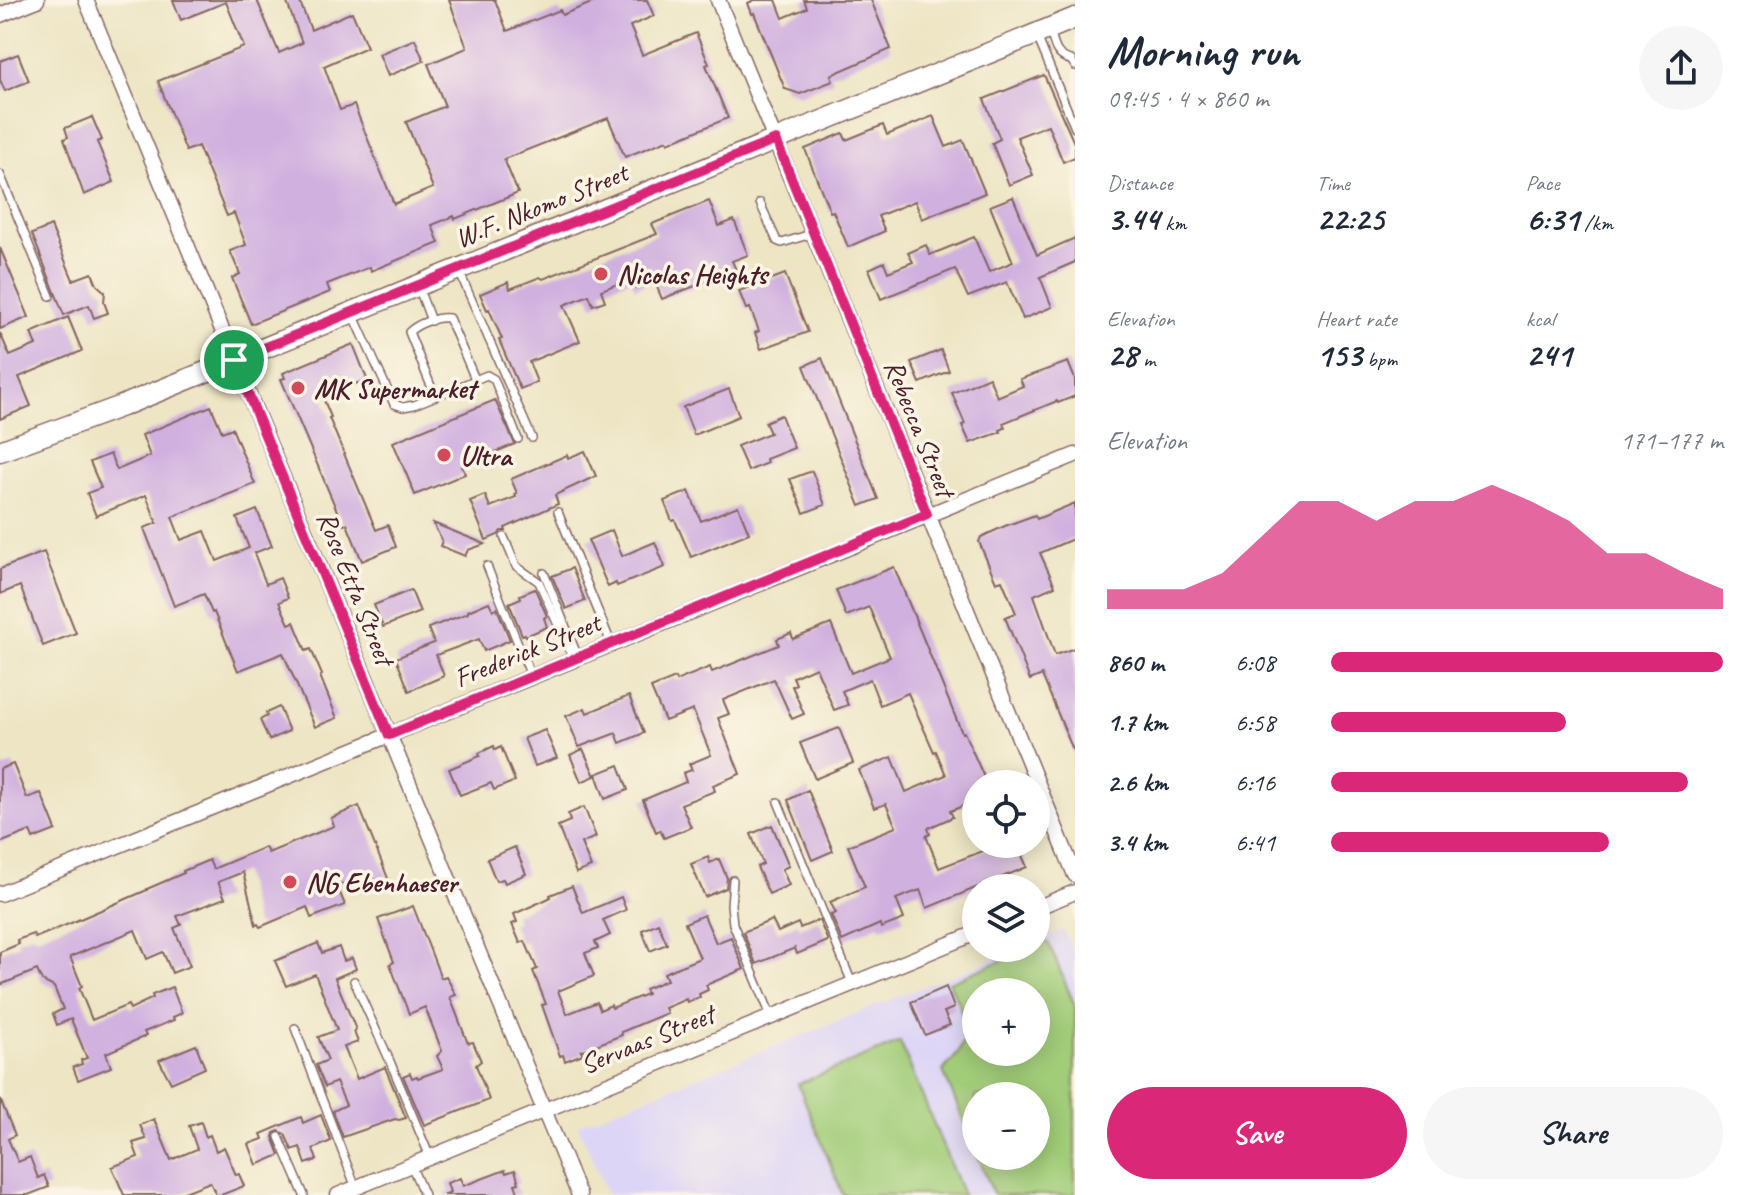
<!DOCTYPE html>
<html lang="en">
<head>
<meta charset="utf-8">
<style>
	:root { --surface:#fff; --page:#f6f6f7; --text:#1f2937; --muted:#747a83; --accent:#db2777 }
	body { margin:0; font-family:Caveat,sans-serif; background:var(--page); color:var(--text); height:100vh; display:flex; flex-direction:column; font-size:30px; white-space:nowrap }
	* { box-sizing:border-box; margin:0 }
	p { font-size:26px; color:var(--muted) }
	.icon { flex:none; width:44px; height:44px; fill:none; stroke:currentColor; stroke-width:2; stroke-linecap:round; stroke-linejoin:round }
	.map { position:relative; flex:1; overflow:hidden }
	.side { display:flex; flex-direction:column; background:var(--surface); width:680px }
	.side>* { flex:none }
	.controls { position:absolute; left:962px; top:770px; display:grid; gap:16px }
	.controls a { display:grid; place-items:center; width:88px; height:88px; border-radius:50%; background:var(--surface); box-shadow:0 4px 20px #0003; font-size:40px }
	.pin { position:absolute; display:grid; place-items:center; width:68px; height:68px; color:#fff; margin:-34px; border:4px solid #fff; border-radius:50%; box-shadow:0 2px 8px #0007 }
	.round { display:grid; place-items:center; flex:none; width:84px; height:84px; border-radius:42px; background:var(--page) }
	.headline { display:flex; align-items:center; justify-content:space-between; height:136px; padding:0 32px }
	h1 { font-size:44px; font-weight:700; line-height:60px }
	.stats { display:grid; grid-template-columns:repeat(3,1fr); gap:12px; height:136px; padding:8px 32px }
	.stats div { display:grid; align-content:center }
	.stats b { font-size:34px; font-weight:700 }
	.stats small { font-size:22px; font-weight:400 }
	.stats p { font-size:22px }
	.chart { height:224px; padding:16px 32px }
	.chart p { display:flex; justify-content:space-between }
	.chart svg { width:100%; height:144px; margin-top:8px; fill:var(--accent); opacity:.7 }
	.button { display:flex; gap:16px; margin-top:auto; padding:16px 32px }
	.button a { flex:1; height:92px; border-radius:48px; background:var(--accent); color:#fff; font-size:32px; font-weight:700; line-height:92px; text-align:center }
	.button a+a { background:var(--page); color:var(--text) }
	ul { padding:0 32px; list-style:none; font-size:26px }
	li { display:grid; grid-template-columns:128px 96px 1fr; align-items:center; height:60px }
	li i { height:20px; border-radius:10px; background:var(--accent) }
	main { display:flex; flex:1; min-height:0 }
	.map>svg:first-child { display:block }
</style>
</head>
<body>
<main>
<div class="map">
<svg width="1075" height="1195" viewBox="0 0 1075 1195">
	<rect width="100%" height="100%" fill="#fcf5e5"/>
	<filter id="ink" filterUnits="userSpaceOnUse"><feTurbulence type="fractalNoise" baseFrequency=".0125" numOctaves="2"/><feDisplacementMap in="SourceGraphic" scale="16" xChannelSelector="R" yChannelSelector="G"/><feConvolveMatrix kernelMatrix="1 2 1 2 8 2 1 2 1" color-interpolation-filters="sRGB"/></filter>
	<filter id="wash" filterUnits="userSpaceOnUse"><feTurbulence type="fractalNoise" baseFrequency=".006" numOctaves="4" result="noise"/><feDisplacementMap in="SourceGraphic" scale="32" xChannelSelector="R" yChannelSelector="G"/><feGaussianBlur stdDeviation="1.8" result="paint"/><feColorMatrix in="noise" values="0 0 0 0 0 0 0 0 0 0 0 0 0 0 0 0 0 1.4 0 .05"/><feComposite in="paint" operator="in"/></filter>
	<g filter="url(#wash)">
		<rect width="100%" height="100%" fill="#ede5c4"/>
		<!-- built -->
		<path fill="#ddd5f6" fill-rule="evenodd" d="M1064,930L1075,956V1195H608L578,1125L1020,948H1036V941ZM976,992H1036V1052H976ZM976,1096H1036V1156H976Z"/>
		<!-- green -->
		<g fill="#a1cc78" stroke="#767652" stroke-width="2" fill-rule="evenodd">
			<path d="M1048,942L1075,1006V1195H994L978,1156H1036V1096H976V1151L943,1071C948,1064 955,1059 959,1051C973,1027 958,1004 949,982ZM976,992H1036V1052H976Z"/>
			<polygon points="900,1042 963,1195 843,1195 798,1084"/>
		</g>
		<g id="blocks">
			<!-- building -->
			<g fill="#d0b0df">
				<polygon points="173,0 257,0 279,53 302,43 286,0 299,0 311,30 352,12 367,47 324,66 340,110 354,105 394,204 433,188 406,122 445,106 428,64 467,48 449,0 495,0 507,31 560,10 562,15 599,0 647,0 654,16 630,26 642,55 696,33 709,64 706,65 728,118 668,143 667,140 625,157 608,118 504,159 518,193 455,219 454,216 432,225 439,243 371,271 370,267 327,284 330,292 251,324 232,278 240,274 230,251 246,245 234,213 227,216 198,146 186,151 158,81 244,47 226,2 181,20"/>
				<polygon points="754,0 776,0 783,18 807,8 804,0 871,0 891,49 831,75 833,81 800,94 785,89 754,13 752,14 748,3"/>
				<polygon points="415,39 424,61 388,76 379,54"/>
				<polygon points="18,54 29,81 5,91 0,80 0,61"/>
				<polygon points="1044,75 1075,145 1075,157 1063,162 1048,125 1017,137 1033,175 1009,185 992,143 1000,139 984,99"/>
				<polygon points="933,116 946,147 963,140 985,193 922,219 915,201 878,216 885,231 848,247 833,211 830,212 805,149 843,133 846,140 883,125 887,135"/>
				<polygon points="92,117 102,140 97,142 114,182 84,195 64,139 68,137 65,128"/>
				<polygon points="1013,197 1037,255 1075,238 1075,262 1040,277 1052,307 1023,319 1007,282 968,297 955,269 881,299 869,269 884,262 888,272 913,262 908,253 926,245 930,255 974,237 989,272 1013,262 990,206"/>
				<polygon points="709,201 719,226 734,220 748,255 732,261 736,270 662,299 654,280 635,288 631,279 601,290 605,301 593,305 589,295 564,305 580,341 529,362 537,382 520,389 499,340 502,339 489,309 487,310 480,294 508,282 510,289 540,277 543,279 657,234 652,224"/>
				<polygon points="51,226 73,280 92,273 97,285 105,292 104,302 108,313 94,318 89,305 64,315 32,234"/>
				<polygon points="0,248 29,317 0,329"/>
				<polygon points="785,274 808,332 761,349 755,333 759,331 750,308 746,309 739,291"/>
				<polygon points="68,317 82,351 19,377 31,406 0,419 0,333 10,356 36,345 31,333"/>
				<polygon points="353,344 367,379 323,398 331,417 329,418 376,530 388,525 396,547 362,561 347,524 343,525 281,379 285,378 283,373"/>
				<polygon points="941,350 949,371 920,383 911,362"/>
				<polygon points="822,358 878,499 860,506 804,366"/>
				<polygon points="1068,362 1075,379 1075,396 1058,403 1057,401 1003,423 1005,428 1000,430 1001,432 970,443 962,425 965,424 952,393 989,377 997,397 1023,386 1020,379"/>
				<polygon points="729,389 739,416 694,435 683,407"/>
				<polygon points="495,400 515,444 462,466 465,474 415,495 393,442"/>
				<polygon points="211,406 222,432 232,428 255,484 172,517 181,540 205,531 217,561 249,548 237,518 257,510 272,546 254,553 266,584 280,578 288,598 279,602 289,624 294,622 306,651 311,649 322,675 320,676 337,718 315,727 283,653 238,671 214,612 212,613 204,594 174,606 144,528 157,523 146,495 96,516 87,493 101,488 90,462 110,454 117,470 150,456 142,435"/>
				<polygon points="781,415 794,448 766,459 767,463 748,471 737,446 770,433 765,422"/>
				<polygon points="585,451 596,476 555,495 558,504 505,528 506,531 501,531 498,535 486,540 470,501 485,495 490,507 516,497 515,494 517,493 511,479 567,455 568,458"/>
				<polygon points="812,471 825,505 804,513 790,479"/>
				<polygon points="689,491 701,521 738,506 749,533 691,557 675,520 672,521 664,501"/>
				<polygon points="1075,503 1075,538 1040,553 1055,586 1034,595 1055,655 1075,648 1075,755 1042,675 1030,680 1005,617 1016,613 1002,580 996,582 979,542 981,537 1005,526 1035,515 1037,519"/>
				<polygon points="433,523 485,544 468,550 465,556 440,546 442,541"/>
				<polygon points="612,530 622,556 655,542 665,567 617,586 616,583 608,587 588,540"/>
				<polygon points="44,552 76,633 43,646 20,586 0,594 0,569"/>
				<polygon points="894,567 962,733 964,732 987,784 976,784 976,801 950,811 953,817 928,828 930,834 926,836 939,868 1001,844 1017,844 1027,867 927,908 920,890 896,899 904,919 881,928 880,924 842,941 831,915 836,913 830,902 865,887 848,846 896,827 886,804 874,808 859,770 892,757 906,792 946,775 936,751 934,752 908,693 880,705 870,679 842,691 848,705 834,710 816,667 793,677 796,684 792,686 804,714 792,719 774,679 723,700 729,714 718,718 740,774 713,785 715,791 681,804 691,827 664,838 660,830 656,832 643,800 686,782 683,773 692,770 689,764 711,755 693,710 665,721 651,688 675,678 676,681 710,667 712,672 779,645 777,639 791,633 793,639 831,624 851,673 890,657 869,607 846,616 836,590"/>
				<polygon points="572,568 585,601 566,609 552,576"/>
				<polygon points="535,589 547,616 544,618 547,627 526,636 525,634 522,635 509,603 521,598 520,595"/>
				<polygon points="411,590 420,612 383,627 374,605"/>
				<polygon points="489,602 493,610 497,608 510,640 484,651 479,639 436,655 444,676 409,691 396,658 434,643 428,628 468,613 468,611"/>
				<polygon points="629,696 644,733 620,743 616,733 579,747 566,716 585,708 587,713"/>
				<polygon points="279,707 289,731 269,740 260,720 267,716 266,713"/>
				<polygon points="839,728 853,763 815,779 800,743"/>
				<polygon points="545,730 557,758 535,766 524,738"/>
				<polygon points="494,746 495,750 501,747 515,781 494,790 491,783 460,795 449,769 480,756 479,753"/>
				<polygon points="583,749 595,776 581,782 570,755"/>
				<polygon points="13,764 27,798 41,793 56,830 33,839 30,831 0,843 0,769"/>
				<polygon points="619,765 628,790 605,799 596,774"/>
				<polygon points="808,790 833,851 812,860 788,800"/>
				<polygon points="359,806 391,886 379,891 373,878 371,878 369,873 337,886 345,905 311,918 307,907 260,927 258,924 256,925 243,872 218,882 225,898 177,916 181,925 174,928 190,966 172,973 163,952 147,959 135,930 70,957 82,986 79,988 92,1020 128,1005 130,1009 153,998 152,995 172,987 182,1013 173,1017 174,1020 144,1032 146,1036 106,1053 111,1067 78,1080 73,1067 82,1064 81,1060 87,1058 71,1019 57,1025 53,1014 63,1009 54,987 42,981 37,970 0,985 0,952 19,944 17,940 33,934 35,938 71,923 147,890 147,889 184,873 183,871 209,860 213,869 265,847 268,853 334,826 331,818"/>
				<polygon points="584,807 596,837 581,843 591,867 576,873 558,826 570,821 568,814"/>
				<polygon points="772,825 789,866 782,869 789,885 769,894 757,867 763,864 751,834"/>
				<polygon points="515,847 526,874 505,883 503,879 496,881 487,859"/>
				<polygon points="708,857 710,863 719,859 727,878 726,888 705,897 691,864"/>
				<polygon points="572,886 583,913 621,897 626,910 603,920 610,935 595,942 598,948 585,953 594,976 558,991 567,1014 597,1002 600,1010 611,1005 612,1008 647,994 645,989 667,980 664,973 700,958 685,923 704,915 716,943 731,937 744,969 706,985 708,990 699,994 700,997 687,1002 686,999 665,1008 667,1013 621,1032 622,1035 581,1051 583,1054 565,1061 563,1055 560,1056 542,1005 546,1004 533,971 537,969 525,941 520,943 512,924 517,922 514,914 545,900 551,897 550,895"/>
				<polygon points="413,906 441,978 446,976 456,995 450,997 467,1041 469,1043 473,1042 481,1061 476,1065 489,1100 424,1125 403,1076 410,1073 412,1078 417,1076 418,1078 443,1069 437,1056 442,1051 425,1007 409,1014 390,964 394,962 378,919"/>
				<polygon points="772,920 778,932 798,923 800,928 819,920 828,941 797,954 795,948 756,964 743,932"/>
				<polygon points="658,923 667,944 650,951 642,930"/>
				<polygon points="318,943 322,953 339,947 344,961 352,958 356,969 335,978 356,1030 354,1032 358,1042 344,1047 357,1079 385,1067 406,1118 399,1120 395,1119 343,1137 333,1111 346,1105 336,1082 325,1087 316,1065 328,1060 318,1037 337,1030 315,974 286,986 275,961"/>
				<polygon points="946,987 954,1008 944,1012 950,1025 925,1035 911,1002"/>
				<polygon points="196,1045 205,1068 171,1083 159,1060"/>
				<polygon points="0,1099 15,1135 8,1139 18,1162 30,1157 38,1178 44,1175 49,1187 28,1195 0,1195"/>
				<polygon points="321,1115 331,1141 313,1149 317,1160 306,1164 300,1147 292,1150 285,1134 279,1131 274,1133 273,1137 280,1155 257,1165 249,1144 263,1139 261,1134 301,1117 303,1123"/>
				<polygon points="154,1119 171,1160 197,1149 189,1126 201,1122 206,1137 210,1135 216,1151 224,1147 236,1175 239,1174 244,1186 221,1195 216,1195 210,1182 177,1195 124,1195 112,1167 138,1157 133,1143 146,1139 140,1125"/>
				<polygon points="505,1170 506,1173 515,1170 519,1183 515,1184 519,1195 444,1195 450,1192 447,1183 460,1178 463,1186"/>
			</g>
		</g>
	</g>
	<g filter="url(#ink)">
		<use href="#blocks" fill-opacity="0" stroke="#836461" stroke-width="2"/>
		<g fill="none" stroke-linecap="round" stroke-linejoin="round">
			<!-- lane casing -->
			<g stroke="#836461" stroke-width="10">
				<g id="lane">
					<path d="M1050,30C1054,44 1055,57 1071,60L1075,66"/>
					<polyline points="1037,36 1075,128"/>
					<polyline points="0,174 50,296"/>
					<polyline points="760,203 777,241 782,243 814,233"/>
					<polyline points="459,271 532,438"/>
					<polyline points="419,289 431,321"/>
					<polyline points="353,314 394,404 403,407 414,405 487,375 494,379 518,439"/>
					<path d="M435,396L409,332C417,324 437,316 449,318L475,379"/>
					<polyline points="558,512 611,643"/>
					<polyline points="504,537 516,566 539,582 573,659"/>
					<polyline points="487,566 531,676"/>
					<polyline points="544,573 578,657"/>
					<polyline points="778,802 852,983"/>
					<polyline points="733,880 731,905 733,924 771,1016"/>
					<polyline points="354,981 389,1059 430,1157"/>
					<polyline points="295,1028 356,1188"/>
					<polyline points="279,1137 304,1195"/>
					<polyline points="411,1165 424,1195"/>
				</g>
			</g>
			<!-- street casing -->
			<g stroke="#836461" stroke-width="17">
				<g id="street">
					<polyline points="86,0 579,1195"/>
					<polyline points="718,0 1075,875"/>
					<polyline points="0,15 37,0"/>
					<polyline points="0,894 1075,455"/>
					<polyline points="1036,908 1075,892"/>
					<polyline points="338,1195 976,933"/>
				</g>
			</g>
			<!-- secondary casing -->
			<g stroke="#836461" stroke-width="23">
				<polyline id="secondary" points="0,451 122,406 1075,18"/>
			</g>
			<!-- lane -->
			<use href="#lane" stroke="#fff" stroke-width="7"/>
			<!-- street -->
			<use href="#street" stroke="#fff" stroke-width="14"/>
			<!-- secondary -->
			<use href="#secondary" stroke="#fff" stroke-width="20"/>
		</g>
	</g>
	<g fill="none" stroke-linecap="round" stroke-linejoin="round" filter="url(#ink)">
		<!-- route casing -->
		<g stroke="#fff" stroke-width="16">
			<polygon id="route" points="776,140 927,514 389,735 234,360"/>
		</g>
		<!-- route -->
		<use href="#route" stroke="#db2777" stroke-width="10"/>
	</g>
	<!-- markers -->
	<g fill="#d1495b" stroke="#fcf5e5" stroke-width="3">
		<circle cx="601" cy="274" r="8"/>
		<circle cx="298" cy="388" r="8"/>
		<circle cx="444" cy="455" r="8"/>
		<circle cx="290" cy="882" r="8"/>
	</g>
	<g text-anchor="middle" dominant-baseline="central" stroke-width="7" stroke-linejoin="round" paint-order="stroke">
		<!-- street labels -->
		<g font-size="28" fill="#4a1f2b" stroke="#fcf5e5">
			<text transform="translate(541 205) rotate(-22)">W.F. Nkomo Street</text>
			<text transform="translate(920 428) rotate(68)">Rebecca Street</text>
			<text transform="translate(356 588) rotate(68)">Rose Etta Street</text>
			<text transform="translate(527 650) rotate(-22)">Frederick Street</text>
			<text transform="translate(647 1039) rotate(-22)">Servaas Street</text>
		</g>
		<!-- poi labels -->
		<g font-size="28" font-weight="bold" fill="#4a1f2b" stroke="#fcf5e5" text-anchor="start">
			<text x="617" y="274">Nicolas Heights</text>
			<text x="314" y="388">MK Supermarket</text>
			<text x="460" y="455">Ultra</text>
			<text x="306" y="882">NG Ebenhaeser</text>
		</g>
	</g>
</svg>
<div class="controls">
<a><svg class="icon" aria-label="locate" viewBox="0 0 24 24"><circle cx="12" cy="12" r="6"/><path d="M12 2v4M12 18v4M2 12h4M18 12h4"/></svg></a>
<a><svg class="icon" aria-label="layers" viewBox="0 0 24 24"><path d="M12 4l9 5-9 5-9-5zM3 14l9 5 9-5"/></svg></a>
<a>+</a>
<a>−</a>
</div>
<div class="pin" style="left:234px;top:360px;background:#1e9e55"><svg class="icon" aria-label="arrive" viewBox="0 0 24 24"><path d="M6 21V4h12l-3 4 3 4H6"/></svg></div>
</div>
<section class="side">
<div class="headline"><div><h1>Morning run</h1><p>09:45 · 4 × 860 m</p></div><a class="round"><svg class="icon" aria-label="share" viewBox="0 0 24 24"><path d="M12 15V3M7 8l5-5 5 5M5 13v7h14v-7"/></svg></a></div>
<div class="stats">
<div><p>Distance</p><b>3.44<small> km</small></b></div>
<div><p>Time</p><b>22:25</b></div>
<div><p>Pace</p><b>6:31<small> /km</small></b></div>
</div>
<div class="stats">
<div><p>Elevation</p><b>28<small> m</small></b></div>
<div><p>Heart rate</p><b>153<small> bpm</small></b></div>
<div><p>kcal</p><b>241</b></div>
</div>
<div class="chart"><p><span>Elevation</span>171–177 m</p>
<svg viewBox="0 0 160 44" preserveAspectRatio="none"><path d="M0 44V38L10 38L20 38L30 33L40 22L50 11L60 11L70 17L80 11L90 11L100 6L110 11L120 17L130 27L140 27L150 33L160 38V44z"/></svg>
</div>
<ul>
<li><b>860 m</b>6:08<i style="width:100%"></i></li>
<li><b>1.7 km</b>6:58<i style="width:60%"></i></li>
<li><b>2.6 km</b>6:16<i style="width:91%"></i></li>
<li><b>3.4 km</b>6:41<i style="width:71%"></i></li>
</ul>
<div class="button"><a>Save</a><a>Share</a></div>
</section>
</main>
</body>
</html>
